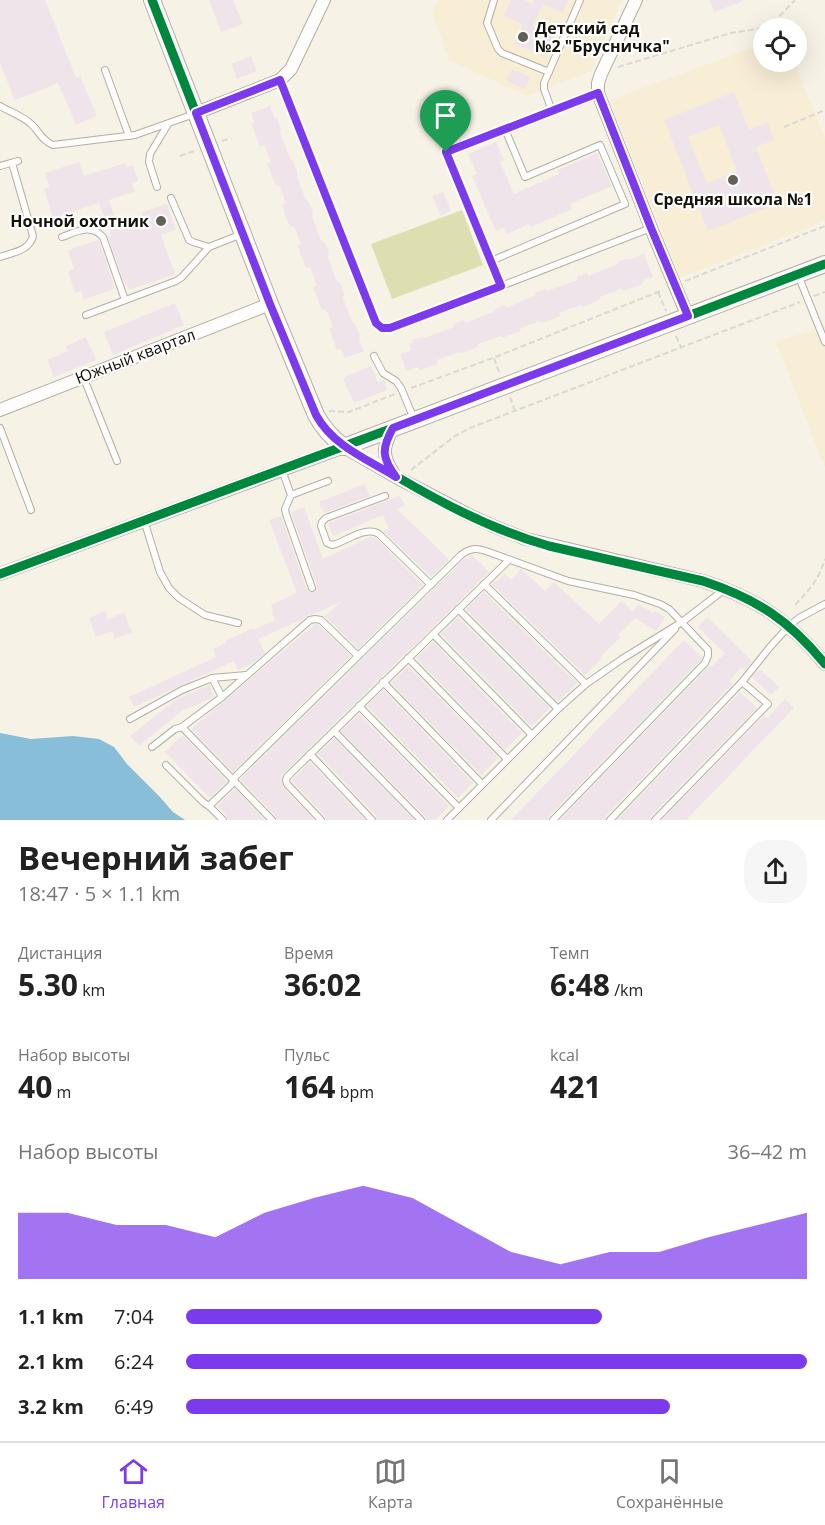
<!DOCTYPE html>
<html lang="ru">
<head>
<meta charset="utf-8">
<style>
	:root { --surface:#fff; --page:#f6f6f6; --text:#222; --muted:#767676; --line:#e0e0e0; --accent:#7c3aed }
	body { margin:0; font-family:"Open Sans",sans-serif; background:var(--page); color:var(--text); height:100vh; display:flex; flex-direction:column; font-size:22px; white-space:nowrap }
	* { box-sizing:border-box; margin:0 }
	p { font-size:20px; color:var(--muted) }
	.icon { flex:none; width:33px; height:33px; fill:none; stroke:currentColor; stroke-width:2; stroke-linecap:round; stroke-linejoin:round }
	.map { position:relative; height:820px; overflow:hidden }
	.panel { display:flex; flex-direction:column; background:var(--surface); flex:1 }
	.panel>* { flex:none }
	.fabs { position:absolute; left:753px; top:18px; display:grid; gap:12px }
	.fabs a { display:grid; place-items:center; width:54px; height:54px; border-radius:50%; background:var(--surface); box-shadow:0 6px 24px #0002; font-size:30px }
	.pin { position:absolute; display:grid; place-items:center; width:51px; height:51px; color:#fff; margin:-62px -26px; border-radius:50% 50% 50% 0; rotate:-45deg; box-shadow:0 0 6px #0007 }
	.pin .icon { rotate:45deg }
	.round { display:grid; place-items:center; flex:none; width:63px; height:63px; border-radius:24px; background:var(--page) }
	.headline { display:flex; align-items:center; justify-content:space-between; height:102px; padding:0 18px }
	h1 { font-size:33px; font-weight:700; line-height:45px }
	.stats { display:grid; grid-template-columns:repeat(3,1fr); gap:9px; height:102px; padding:6px 18px }
	.stats div { display:grid; align-content:center }
	.stats b { font-size:30px; font-weight:700 }
	.stats small { font-size:16px; font-weight:400 }
	.stats p { font-size:16px }
	.chart { height:168px; padding:12px 18px }
	.chart p { display:flex; justify-content:space-between }
	.chart svg { width:100%; height:108px; margin-top:6px; fill:var(--accent); opacity:.7 }
	ul { padding:0 18px; list-style:none; font-size:20px }
	li { display:grid; grid-template-columns:96px 72px 1fr; align-items:center; height:45px }
	li i { height:15px; border-radius:8px; background:var(--accent) }
	.tab-bar { display:flex; justify-content:space-around; align-items:center; height:84px; border-top:2px solid var(--line); background:var(--surface); font-size:16px; color:var(--muted) }
	.tab-bar a { display:grid; justify-items:center; gap:3px }
	.tab-bar .selected { color:var(--accent) }
	.map>svg:first-child { display:block }
</style>
</head>
<body>
<div class="map">
<svg width="825" height="820" viewBox="0 0 825 820">
	<rect width="100%" height="100%" fill="#f7f2e6"/>
	<!-- built -->
	<g fill="#f8eed6">
		<polygon points="437,0 622,0 591,71 527,96 449,60 432,13"/>
		<polygon points="763,44 764,62 794,62 825,138 825,221 680,278 610,100"/>
		<polygon points="825,326 825,468 776,342"/>
	</g>
	<!-- green -->
	<polygon fill="#dedfb0" points="462,210 483,265 392,299 371,244"/>
	<!-- water -->
	<polygon fill="#88bed7" points="0,733 31,739 73,736 99,739 114,747 127,764 159,796 173,812 185,820 0,820"/>
	<!-- building -->
	<g fill="#efe4e9" fill-rule="evenodd">
		<polygon points="0,0 45,0 76,78 80,76 97,116 76,125 58,83 15,100 0,63"/>
		<polygon points="209,0 233,0 243,24 221,32"/>
		<polygon points="511,0 523,0 533,4 534,1 532,0 568,0 563,13 543,4 533,27 553,35 544,56 515,44 523,24 504,16"/>
		<polygon points="710,0 743,0 743,1 714,12"/>
		<polygon points="574,37 591,45 587,55 570,48"/>
		<polygon points="251,56 257,71 237,79 231,64"/>
		<polygon points="512,69 530,77 525,89 506,81"/>
		<path d="M734,92L749,130L768,122L774,140L756,147L778,203L708,231L664,120ZM719,125L737,171L707,183L688,137Z"/>
		<polygon points="270,106 274,117 278,120 281,129 280,133 290,158 293,161 297,172 297,176 305,199 308,201 313,213 312,216 321,240 325,243 329,252 328,258 336,280 341,284 344,293 343,298 352,322 355,324 360,336 359,339 364,351 345,358 341,349 337,350 329,328 333,327 326,309 322,310 313,287 317,286 310,267 306,268 297,245 301,244 294,226 290,227 282,205 286,203 279,185 276,186 267,164 271,162 264,145 260,147 251,123 255,122 251,113"/>
		<polygon points="496,142 504,160 500,162 514,194 559,174 558,170 597,153 612,186 570,204 572,209 531,227 529,224 507,234 504,228 496,231 472,176 477,174 468,154"/>
		<polygon points="79,162 84,176 125,163 127,167 133,165 138,181 132,183 135,191 109,200 117,223 143,215 142,212 167,204 176,230 161,235 175,274 129,290 127,285 125,285 108,237 111,236 99,203 53,218 44,189 50,187 45,173"/>
		<polygon points="443,192 451,211 441,216 432,196"/>
		<polygon points="99,240 115,289 84,299 81,291 75,293 68,272 74,269 68,250"/>
		<polygon points="644,254 653,277 644,280 642,284 624,291 621,289 600,297 599,300 583,307 581,305 559,313 560,316 542,323 539,321 521,328 520,331 502,338 501,336 478,344 478,347 461,353 459,352 437,360 437,364 420,370 418,367 407,371 400,355 411,350 409,344 413,343 412,340 423,337 424,338 454,327 454,324 464,320 465,323 495,311 495,309 505,305 506,308 536,295 535,293 546,289 547,291 578,280 577,277 587,273 588,276 618,264 618,262 628,258 629,260"/>
		<polygon points="175,303 184,325 113,355 104,332"/>
		<polygon points="86,337 96,360 54,377 47,360 68,351 66,346"/>
		<polygon points="371,366 378,382 384,380 387,390 354,403 343,378"/>
		<polygon points="365,484 370,496 324,513 319,502"/>
		<polygon points="400,496 405,506 397,509 449,560 431,577 383,531 389,528 383,515 333,536 328,523"/>
		<polygon points="304,507 323,559 370,537 373,537 376,538 423,585 358,649 325,616 342,601 314,614 308,615 303,619 258,639 265,653 253,663 238,670 234,661 134,707 129,697 216,657 213,649 226,643 225,641 253,628 254,630 275,620 271,612 273,611 271,605 297,593 269,520 281,516 307,590 312,593 316,591 317,586 291,512"/>
		<polygon points="472,555 489,572 282,775 281,781 283,787 314,820 277,820 276,816 240,779 464,559"/>
		<polygon points="521,569 545,591 554,582 599,624 622,601 633,612 638,604 654,613 655,611 665,617 656,631 635,618 618,635 620,638 600,657 602,658 585,675 492,584 496,580 497,581 505,574 511,580"/>
		<polygon points="484,592 577,683 561,699 557,701 466,609"/>
		<polygon points="105,611 108,619 124,613 132,632 115,639 112,631 96,637 89,618"/>
		<polygon points="458,617 550,708 532,726 531,724 530,725 441,634"/>
		<polygon points="707,617 752,661 745,670 742,667 729,681 732,684 606,816 605,820 560,820 710,665 711,667 725,653 698,627"/>
		<polygon points="315,624 319,625 351,656 233,772 191,729"/>
		<polygon points="684,640 702,658 701,660 549,816 548,820 511,820"/>
		<polygon points="433,642 522,733 505,750 416,658"/>
		<polygon points="408,666 498,757 498,758 481,775 391,683"/>
		<polygon points="760,669 779,687 771,695 752,677"/>
		<polygon points="209,685 214,697 182,711 139,746 130,736 174,701"/>
		<polygon points="383,690 473,783 458,798 367,706"/>
		<polygon points="740,692 757,708 651,816 650,820 617,820"/>
		<polygon points="785,699 794,708 686,820 662,820 764,715 767,718"/>
		<polygon points="359,714 449,806 435,820 426,820 425,816 341,731"/>
		<polygon points="181,736 183,736 227,781 210,798 165,752"/>
		<polygon points="334,738 414,820 377,820 376,816 318,754"/>
		<polygon points="310,762 365,820 326,820 325,816 292,781 292,780"/>
		<polygon points="235,789 265,820 228,820 227,816 217,806"/>
	</g>
	<g fill="none" stroke-linecap="round" stroke-linejoin="round">
		<!-- lane casing -->
		<g stroke="#b3afa6" stroke-width="8">
			<g id="lane">
				<polyline points="494,0 487,23 498,49 502,53 549,72"/>
				<polyline points="105,70 129,136"/>
				<polyline points="280,80 376,323 382,328 390,329 651,228"/>
				<path d="M0,106C10,112 23,116 31,124C39,131 42,141 53,145L135,135L194,114"/>
				<polyline points="552,111 544,89 544,83 580,0"/>
				<polyline points="0,166 18,161"/>
				<polyline points="157,187 149,162 150,154 168,124"/>
				<polyline points="171,198 189,240 193,242 209,247"/>
				<path d="M62,237C76,232 91,223 103,237L125,300"/>
				<path d="M0,257C14,252 29,251 33,236L12,163"/>
				<polyline points="491,261 446,152 598,93"/>
				<polyline points="798,275 825,342"/>
				<polyline points="501,286 491,261 625,204 600,145 525,177 505,129"/>
				<polyline points="86,315 176,281 182,277 209,247 242,234"/>
				<polyline points="374,356 383,373 396,381 401,388 414,419"/>
				<polyline points="83,376 117,461"/>
				<polyline points="0,428 31,510"/>
				<polyline points="282,470 291,495 285,509 286,514 312,588"/>
				<polyline points="291,495 328,481"/>
				<path d="M385,496L326,518L322,522L321,526L327,543L332,545L336,544C349,539 367,526 379,534L431,585"/>
				<polyline points="144,520 160,572 169,588 179,598 205,615 238,623"/>
				<polyline points="484,584 586,684"/>
				<polyline points="458,609 558,709"/>
				<polyline points="433,634 532,735"/>
				<polyline points="408,658 507,759"/>
				<polyline points="212,678 222,697"/>
				<polyline points="383,682 482,784"/>
				<polyline points="359,706 459,808"/>
				<polyline points="130,719 182,690 212,678 246,675"/>
				<polyline points="182,727 222,697 310,620 315,619 321,620 358,656"/>
				<polyline points="334,731 421,820"/>
				<polyline points="152,747 175,729 182,727 272,820"/>
				<polyline points="310,754 372,820"/>
				<polyline points="166,765 204,803 209,806 223,820"/>
				<path d="M209,806L231,785L236,776L461,555C470,548 476,548 486,551L568,581L634,595L660,604L669,609L708,650V656L705,663L553,820"/>
				<polyline points="321,820 287,784 286,780 287,777 509,560"/>
				<polyline points="447,820 558,709 586,684 622,659 682,622 725,589"/>
				<polyline points="491,820 675,629"/>
				<polyline points="610,820 742,682 770,647 789,626 799,618 825,604"/>
				<polyline points="655,820 768,704 742,682"/>
			</g>
		</g>
		<!-- street casing -->
		<g stroke="#b3afa6" stroke-width="14">
			<g id="street">
				<polyline points="636,0 601,74 598,83 598,93 651,228 688,317"/>
				<polyline points="196,113 280,80 291,69 324,0"/>
				<polyline points="0,410 270,304"/>
				<path d="M393,428C383,446 381,456 394,474"/>
				<path d="M0,574L344,447L396,477L467,514L493,526L526,539L703,581C757,599 789,620 825,664"/>
			</g>
		</g>
		<!-- secondary casing -->
		<g stroke="#b3afa6" stroke-width="18">
			<path id="secondary" d="M152,0L270,304L316,415C323,428 332,438 344,447L825,264"/>
		</g>
		<!-- path -->
		<g stroke="#d9d8d4" stroke-width="2" stroke-dasharray="6 3" stroke-linecap="butt">
			<polyline points="618,67 731,33 763,28 771,25 795,0"/>
			<polyline points="784,127 825,110"/>
			<polyline points="222,141 231,138"/>
			<polyline points="180,156 197,150"/>
			<polyline points="685,281 825,226"/>
			<polyline points="658,292 666,311"/>
			<polyline points="814,296 825,292"/>
			<polyline points="676,336 681,347"/>
			<polyline points="494,358 499,372"/>
			<polyline points="411,388 493,358 663,290"/>
			<polyline points="510,397 515,411"/>
			<polyline points="329,411 349,412 395,394"/>
			<polyline points="411,470 455,436 470,428 800,302"/>
			<path d="M795,605C810,589 818,581 825,559"/>
		</g>
		<!-- lane -->
		<use href="#lane" stroke="#fefdfb" stroke-width="6"/>
		<!-- street -->
		<use href="#street" stroke="#fefdfb" stroke-width="12"/>
		<!-- secondary -->
		<use href="#secondary" stroke="#fefdfb" stroke-width="16"/>
		<!-- cycleway casing -->
		<g stroke="#fff" stroke-width="13">
			<g id="cycleway">
				<path d="M152,0L270,304L316,415C321,425 327,433 336,440C349,451 365,458 379,466C432,498 489,529 549,546L703,581C757,599 789,620 825,664"/>
				<polyline points="0,574 393,428 825,264"/>
			</g>
		</g>
		<!-- cycleway -->
		<use href="#cycleway" stroke="#00873e" stroke-width="9"/>
	</g>
	<g fill="none" stroke-linecap="round" stroke-linejoin="round">
		<!-- route casing -->
		<g stroke="#fff" stroke-width="12">
			<path id="route" d="M280,80L376,323L382,328H390L501,286L446,152L598,93L651,228L688,316L393,428C381,449 382,458 396,477C367,459 333,446 316,415L270,304L196,113Z"/>
		</g>
		<!-- route -->
		<use href="#route" stroke="#7c3aed" stroke-width="8"/>
	</g>
	<!-- markers -->
	<g fill="#636056" stroke="#fff" stroke-width="2">
		<circle cx="523" cy="37" r="6"/>
		<circle cx="733" cy="180" r="6"/>
		<circle cx="161" cy="221" r="6"/>
	</g>
	<g text-anchor="middle" dominant-baseline="central" stroke-width="4.5" stroke-linejoin="round" paint-order="stroke">
		<!-- poi labels -->
		<g font-size="16" font-weight="bold" fill="#141108" stroke="#fff" text-anchor="start">
			<text x="535" y="28">Детский сад<tspan x="535" dy="18">№2 "Брусничка"</tspan></text>
			<text x="733" y="199" text-anchor="middle">Средняя школа №1</text>
			<text x="149" y="221" text-anchor="end">Ночной охотник</text>
		</g>
		<!-- street labels -->
		<g font-size="16" fill="#141108" stroke="#fff">
			<text transform="translate(135 356) rotate(-21)">Южный квартал</text>
		</g>
	</g>
</svg>
<div class="fabs">
<a><svg class="icon" aria-label="locate" viewBox="0 0 24 24"><circle cx="12" cy="12" r="6"/><path d="M12 2v4M12 18v4M2 12h4M18 12h4"/></svg></a>
</div>
<div class="pin" style="left:446px;top:152px;background:#1e9e55"><svg class="icon" aria-label="arrive" viewBox="0 0 24 24"><path d="M6 21V4h12l-3 4 3 4H6"/></svg></div>
</div>
<section class="panel">
<div class="headline"><div><h1>Вечерний забег</h1><p>18:47 · 5 × 1.1 km</p></div><a class="round"><svg class="icon" aria-label="share" viewBox="0 0 24 24"><path d="M12 15V3M7 8l5-5 5 5M5 13v7h14v-7"/></svg></a></div>
<div class="stats">
<div><p>Дистанция</p><b>5.30<small> km</small></b></div>
<div><p>Время</p><b>36:02</b></div>
<div><p>Темп</p><b>6:48<small> /km</small></b></div>
</div>
<div class="stats">
<div><p>Набор высоты</p><b>40<small> m</small></b></div>
<div><p>Пульс</p><b>164<small> bpm</small></b></div>
<div><p>kcal</p><b>421</b></div>
</div>
<div class="chart"><p><span>Набор высоты</span>36–42 m</p>
<svg viewBox="0 0 160 44" preserveAspectRatio="none"><path d="M0 44V17L10 17L20 22L30 22L40 27L50 17L60 11L70 6L80 11L90 22L100 33L110 38L120 33L130 33L140 27L150 22L160 17V44z"/></svg>
</div>
<ul>
<li><b>1.1 km</b>7:04<i style="width:67%"></i></li>
<li><b>2.1 km</b>6:24<i style="width:100%"></i></li>
<li><b>3.2 km</b>6:49<i style="width:78%"></i></li>
</ul>
</section>
<nav class="tab-bar">
<a class="selected"><svg class="icon" aria-label="home" viewBox="0 0 24 24"><path d="M3 11l9-7 9 7M6 9v11h12V9"/></svg>Главная</a>
<a><svg class="icon" aria-label="map" viewBox="0 0 24 24"><path d="M3 6l6-2 6 2 6-2v14l-6 2-6-2-6 2zM9 4v14M15 6v14"/></svg>Карта</a>
<a><svg class="icon" aria-label="saved" viewBox="0 0 24 24"><path d="M7 4h10v16l-5-4-5 4z"/></svg>Сохранённые</a>
</nav>
</body>
</html>
